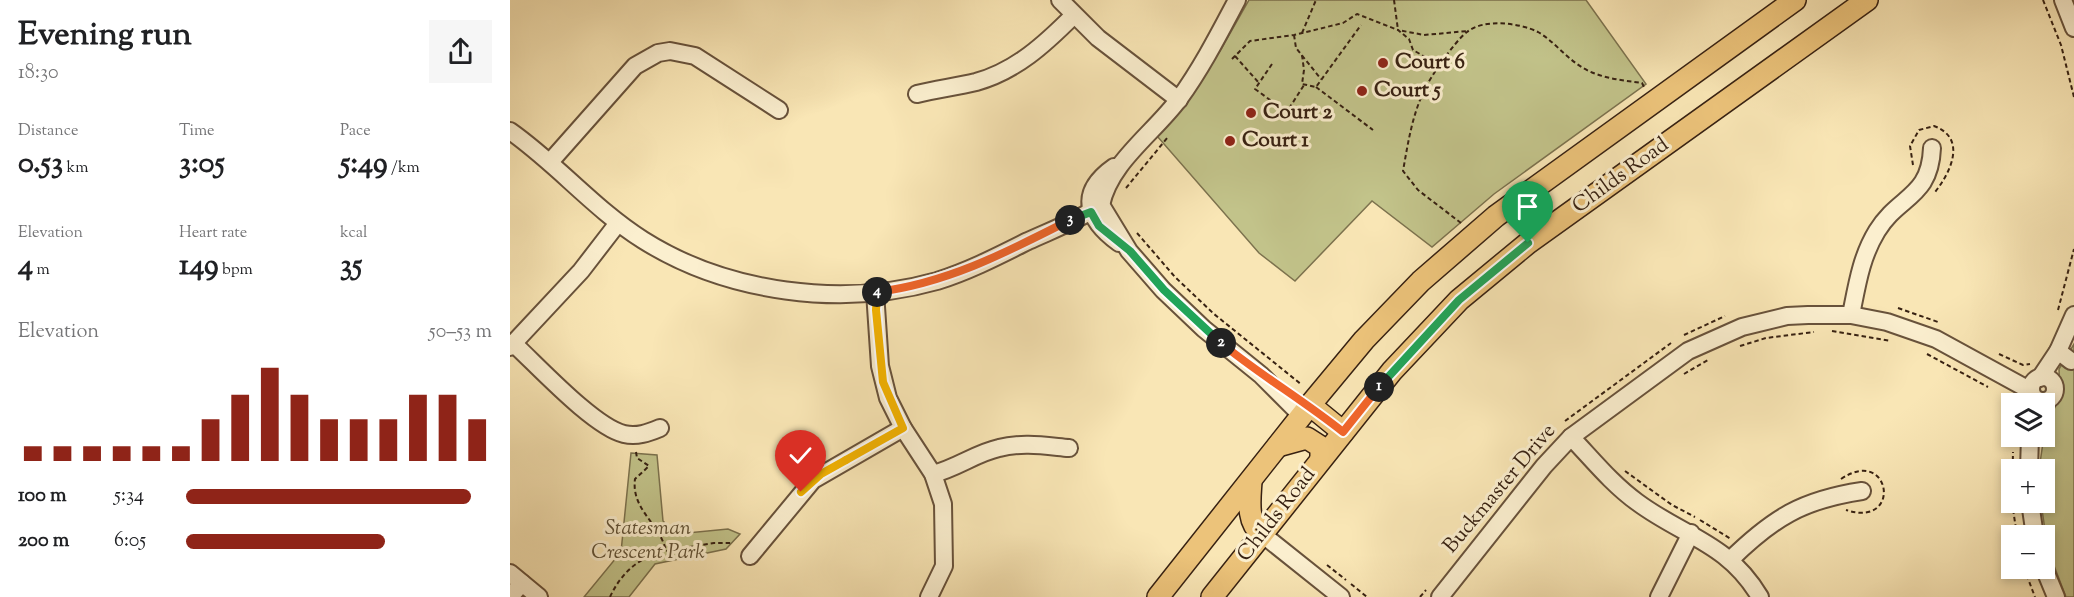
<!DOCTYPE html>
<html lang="en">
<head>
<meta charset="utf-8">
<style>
	:root { --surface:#fff; --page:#f6f6f6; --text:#202124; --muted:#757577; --accent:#8f2418 }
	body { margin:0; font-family:"Sorts Mill Goudy",serif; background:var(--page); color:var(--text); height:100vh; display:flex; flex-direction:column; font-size:22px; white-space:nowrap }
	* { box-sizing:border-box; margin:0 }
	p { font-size:20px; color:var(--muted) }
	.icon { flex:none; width:33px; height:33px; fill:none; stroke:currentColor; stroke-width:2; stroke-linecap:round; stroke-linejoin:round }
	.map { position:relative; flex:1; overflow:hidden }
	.details { display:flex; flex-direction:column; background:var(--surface); width:510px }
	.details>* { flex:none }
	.controls { position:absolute; left:1491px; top:393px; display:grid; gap:12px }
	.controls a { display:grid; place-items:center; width:54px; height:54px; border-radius:0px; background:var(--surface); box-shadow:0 3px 9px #0003; font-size:30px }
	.pin { position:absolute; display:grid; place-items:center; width:51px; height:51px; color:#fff; margin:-62px -26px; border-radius:50% 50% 50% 0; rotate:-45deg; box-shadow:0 0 6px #0007 }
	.pin .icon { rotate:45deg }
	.km { position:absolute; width:30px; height:30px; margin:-15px; border-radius:50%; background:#222; color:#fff; font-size:16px; line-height:30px; text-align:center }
	.round { display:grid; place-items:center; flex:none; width:63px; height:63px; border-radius:0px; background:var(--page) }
	.head { display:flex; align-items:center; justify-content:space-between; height:102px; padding:0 18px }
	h1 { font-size:33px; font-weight:700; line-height:45px }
	.metrics { display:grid; grid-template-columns:repeat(3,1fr); gap:9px; height:102px; padding:6px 18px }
	.metrics div { display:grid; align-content:center }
	.metrics b { font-size:30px; font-weight:700 }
	.metrics small { font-size:16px; font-weight:400 }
	.metrics p { font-size:16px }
	.chart { height:168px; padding:12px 18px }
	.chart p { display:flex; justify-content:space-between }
	.chart svg { width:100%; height:108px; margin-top:6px; stroke:var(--accent); stroke-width:6 }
	ul { padding:0 18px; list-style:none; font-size:20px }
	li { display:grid; grid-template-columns:96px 72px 1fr; align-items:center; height:45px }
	li i { height:15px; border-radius:8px; background:var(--accent) }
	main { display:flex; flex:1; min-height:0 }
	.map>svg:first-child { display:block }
</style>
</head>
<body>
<main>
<section class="details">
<div class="head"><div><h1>Evening run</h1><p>18:30</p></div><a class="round"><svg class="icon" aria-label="share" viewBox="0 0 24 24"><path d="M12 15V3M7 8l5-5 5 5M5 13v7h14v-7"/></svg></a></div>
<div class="metrics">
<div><p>Distance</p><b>0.53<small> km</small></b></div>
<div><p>Time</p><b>3:05</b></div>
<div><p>Pace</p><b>5:49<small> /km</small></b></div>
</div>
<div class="metrics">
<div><p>Elevation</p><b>4<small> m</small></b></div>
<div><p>Heart rate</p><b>149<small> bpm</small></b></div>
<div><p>kcal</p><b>35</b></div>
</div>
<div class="chart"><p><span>Elevation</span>50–53 m</p>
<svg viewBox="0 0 160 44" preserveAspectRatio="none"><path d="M5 44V38M15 44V38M25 44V38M35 44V38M45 44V38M55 44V38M65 44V27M75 44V17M85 44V6M95 44V17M105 44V27M115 44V27M125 44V27M135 44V17M145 44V17M155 44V27"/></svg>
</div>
<ul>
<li><b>100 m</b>5:34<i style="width:93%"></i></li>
<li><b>200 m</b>6:05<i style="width:65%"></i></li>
</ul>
</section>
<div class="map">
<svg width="1564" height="597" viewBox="0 0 1564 597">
	<rect width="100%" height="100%" fill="#f9e6b5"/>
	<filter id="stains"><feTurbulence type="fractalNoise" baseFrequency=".00333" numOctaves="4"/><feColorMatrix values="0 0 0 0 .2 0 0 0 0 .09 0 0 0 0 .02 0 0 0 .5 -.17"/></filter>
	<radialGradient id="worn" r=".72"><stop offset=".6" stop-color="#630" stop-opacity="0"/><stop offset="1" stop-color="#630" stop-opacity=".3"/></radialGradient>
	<!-- green -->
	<g fill="#c2c38a" stroke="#7c724e" stroke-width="1.5">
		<polygon points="739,0 1076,0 1136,84 984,194 922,247 862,201 785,281 749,253 647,136 710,51"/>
		<polygon points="1564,344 1564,597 1556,597 1538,550 1531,503 1534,502 1534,470 1529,470 1535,429 1550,396 1549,369"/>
		<polygon points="121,453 147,455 153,521 167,534 218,529 230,534 216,549 145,564 119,597 74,597 111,552"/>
	</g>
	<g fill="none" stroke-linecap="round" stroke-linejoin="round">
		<!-- minor casing -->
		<g stroke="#68523b" stroke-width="20">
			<g id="minor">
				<polyline points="550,0 588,38 669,100"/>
				<polyline points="1553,0 1564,28"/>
				<path d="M407,94C426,89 446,87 466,82C506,71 535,44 564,15"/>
				<path d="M0,131C47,164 84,209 133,240C217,293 332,308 427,281C459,271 488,256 518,241C542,230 569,220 591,205C600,162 644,133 669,99C691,69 709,34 727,0"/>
				<polyline points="40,162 125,66 148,53 160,51 185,56 269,110"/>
				<path d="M604,167C567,193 577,220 609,243"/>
				<polyline points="591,205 619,251 653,290 694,329 751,375 792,416"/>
				<polyline points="365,292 370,366 378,398 393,428 423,474 433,504 434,566 419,597"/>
				<path d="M1341,315C1347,285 1351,257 1367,231C1389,195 1420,198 1422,148"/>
				<path d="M4,344C28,366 84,427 114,434C127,437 138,433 150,428"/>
				<polyline points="0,347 71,271 108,223"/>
				<polyline points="1548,351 1561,361"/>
				<circle cx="1533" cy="389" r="12"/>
				<polyline points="1530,378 1548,351 1564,315"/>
				<path d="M1061,437C1082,459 1102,484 1127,502C1174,537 1217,542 1250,597"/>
				<polyline points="1519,470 1520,436"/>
				<path d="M423,474C447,468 466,453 489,448C512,442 536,446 559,448"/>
				<polyline points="1520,502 1525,536"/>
				<polyline points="752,534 831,597"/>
				<polyline points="240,556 303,480 393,428"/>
				<path d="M1220,560C1263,518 1292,500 1352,491"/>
				<polyline points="1534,568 1546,597"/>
				<polyline points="0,573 29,597"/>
				<polyline points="0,597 12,583"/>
				<polyline points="930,597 1034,466 1061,437 1178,351 1232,327 1277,316 1298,315 1341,315 1377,322 1426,339 1521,391"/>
				<polyline points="1149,597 1181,533"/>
			</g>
		</g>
		<!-- major casing -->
		<g stroke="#372112" stroke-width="24">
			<g id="major">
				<polyline points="800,405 833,432"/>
				<polyline points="768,446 797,438 811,447 811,459"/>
				<path d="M741,481C740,499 736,522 752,534"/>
				<polyline points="648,597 800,405 854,340 911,281 986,216 1285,0"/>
				<polyline points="702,597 882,371 949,300 1018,243 1357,0"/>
			</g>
		</g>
		<!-- path -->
		<g stroke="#372112" stroke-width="2" stroke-dasharray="4.5 3" stroke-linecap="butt">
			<polyline points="884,0 888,30"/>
			<polyline points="1533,0 1551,45 1564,97"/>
			<polyline points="792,33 806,0"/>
			<polyline points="784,35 786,48 811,79"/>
			<polyline points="792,55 794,70 792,84 806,87 851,25"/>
			<polyline points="725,56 749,83"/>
			<polyline points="722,59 740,41 784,35 833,23 847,14 888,30"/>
			<polyline points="762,64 745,89 778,113"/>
			<polyline points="929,65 903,50 899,39 888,30 914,35 958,31"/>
			<polyline points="806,87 863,130"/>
			<polyline points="786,114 780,107 794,85"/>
			<path d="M1403,165L1400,146L1409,130L1424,126C1457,138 1441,172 1425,192"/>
			<polyline points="616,188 658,137"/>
			<path d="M951,223L908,190L893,171C898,143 902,116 914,91C920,77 945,41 957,32C974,18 1010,23 1028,32C1042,40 1053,54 1067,64C1086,78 1110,80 1132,83L1134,87"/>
			<polyline points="627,233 665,277 704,314 792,385"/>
			<polyline points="1388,308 1428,322"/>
			<polyline points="1548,310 1564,249"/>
			<polyline points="1322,331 1381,341"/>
			<polyline points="1174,335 1215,316"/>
			<polyline points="1230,346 1256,338 1304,332"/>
			<polyline points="1417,354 1478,387"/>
			<polyline points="1489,354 1513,365 1520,364"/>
			<polyline points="1174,374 1198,360"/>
			<polyline points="1055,421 1161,343"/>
			<path d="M126,452L127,458L139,466L125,479C121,510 150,523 156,551L204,543H221"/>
			<polyline points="1115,471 1162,505 1185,517"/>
			<path d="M1331,479C1381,445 1393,529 1336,510"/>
			<polyline points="1502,498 1503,452"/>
			<polyline points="1502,502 1507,536"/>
			<polyline points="1190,520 1221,539"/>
			<polyline points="817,565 836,580"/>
			<polyline points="1514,568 1525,597"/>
			<polyline points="841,584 857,597"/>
			<path d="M100,597C111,573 129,557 155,551"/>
			<polyline points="910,597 916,590"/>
		</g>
		<!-- minor -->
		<use href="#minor" stroke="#fbefcf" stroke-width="16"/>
		<!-- major -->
		<use href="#major" stroke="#ecc37a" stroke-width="21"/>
	</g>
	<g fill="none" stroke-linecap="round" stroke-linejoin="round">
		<!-- split-1 casing -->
		<g stroke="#fff" stroke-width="12">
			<polyline id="split-1" points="869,387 949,300 1018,243"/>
		</g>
		<!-- split-2 casing -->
		<g stroke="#fff" stroke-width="12">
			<path id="split-2" d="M711,343C750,375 793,400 833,432L869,387"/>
		</g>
		<!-- split-3 casing -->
		<g stroke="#fff" stroke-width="12">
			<polyline id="split-3" points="560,220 581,212 589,226 620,251 654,290 711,343"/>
		</g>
		<!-- split-4 casing -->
		<g stroke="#fff" stroke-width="12">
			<path id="split-4" d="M367,292C438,283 497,252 560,220"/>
		</g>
		<!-- split-5 casing -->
		<g stroke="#fff" stroke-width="12">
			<polyline id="split-5" points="336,460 393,428 373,382 366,310 367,292"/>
		</g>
		<!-- split-6 casing -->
		<g stroke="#fff" stroke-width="12">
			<polyline id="split-6" points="291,492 311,474 336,460"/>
		</g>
		<!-- split-1 -->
		<use href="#split-1" stroke="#22a559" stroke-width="8"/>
		<!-- split-2 -->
		<use href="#split-2" stroke="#f0652b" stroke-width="8"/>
		<!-- split-3 -->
		<use href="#split-3" stroke="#22a559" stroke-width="8"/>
		<!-- split-4 -->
		<use href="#split-4" stroke="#f0652b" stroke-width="8"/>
		<!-- split-5 -->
		<use href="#split-5" stroke="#f5b400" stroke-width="8"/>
		<!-- split-6 -->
		<use href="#split-6" stroke="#f5b400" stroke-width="8"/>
	</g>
	<!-- markers -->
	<g fill="#8f2418" stroke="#fbefcf" stroke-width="2">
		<circle cx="873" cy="63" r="6"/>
		<circle cx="852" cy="91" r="6"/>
		<circle cx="741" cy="113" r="6"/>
		<circle cx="720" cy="141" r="6"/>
	</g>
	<g text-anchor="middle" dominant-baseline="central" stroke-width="6" stroke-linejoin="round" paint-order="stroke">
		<!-- poi labels -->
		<g font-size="21" font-weight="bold" fill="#372112" stroke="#fbefcf" text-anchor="start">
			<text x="885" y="63">Court 6</text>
			<text x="864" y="91">Court 5</text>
			<text x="753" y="113">Court 2</text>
			<text x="732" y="141">Court 1</text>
		</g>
		<!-- street labels -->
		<g font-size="21" fill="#372112" stroke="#fbefcf">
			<text transform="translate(1111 176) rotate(-36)">Childs Road</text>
			<text transform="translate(990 489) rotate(-50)">Buckmaster Drive</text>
			<text transform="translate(767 515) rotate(-52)">Childs Road</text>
		</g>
		<!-- park labels -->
		<g font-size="21" font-style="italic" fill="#615236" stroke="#fbefcf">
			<text x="138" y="529">Statesman<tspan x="138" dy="24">Crescent Park</tspan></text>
		</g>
	</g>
	<rect width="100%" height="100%" filter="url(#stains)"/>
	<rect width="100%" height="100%" fill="url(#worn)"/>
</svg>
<div class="controls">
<a><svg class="icon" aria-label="layers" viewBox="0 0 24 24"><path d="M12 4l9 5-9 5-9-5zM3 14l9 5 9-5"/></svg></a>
<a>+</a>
<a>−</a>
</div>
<div class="pin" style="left:1018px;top:243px;background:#1e9e55"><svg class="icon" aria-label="arrive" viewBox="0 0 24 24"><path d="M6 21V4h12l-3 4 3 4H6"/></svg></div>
<div class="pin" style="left:291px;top:492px;background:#d93025"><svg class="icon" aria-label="check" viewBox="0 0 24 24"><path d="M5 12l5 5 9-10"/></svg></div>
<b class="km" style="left:869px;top:387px">1</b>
<b class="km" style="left:711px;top:343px">2</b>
<b class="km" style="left:560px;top:220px">3</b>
<b class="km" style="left:367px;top:292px">4</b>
</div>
</main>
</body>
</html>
